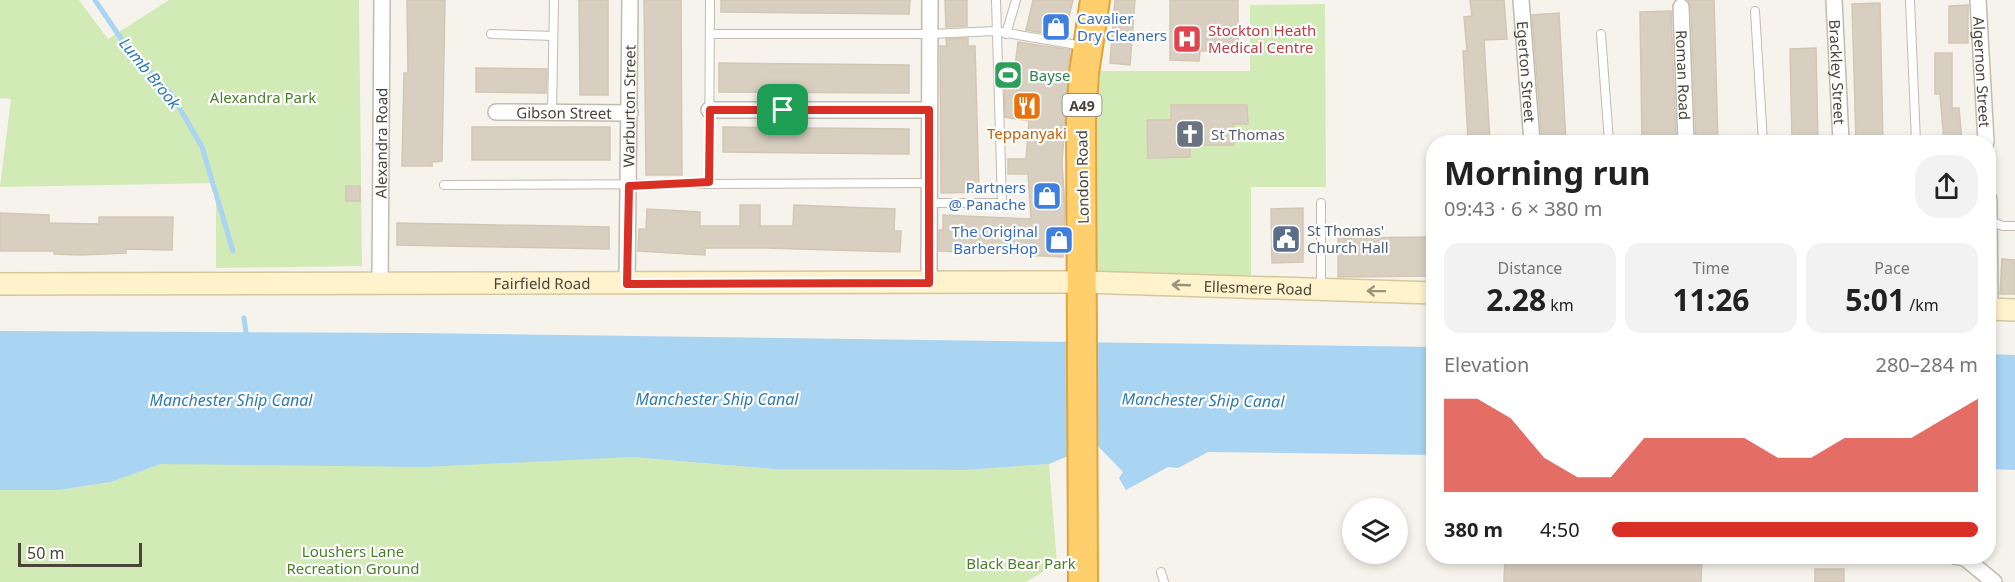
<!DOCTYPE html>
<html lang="en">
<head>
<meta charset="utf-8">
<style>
	:root { --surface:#fff; --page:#f2f2f2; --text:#222; --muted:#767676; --accent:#d93025 }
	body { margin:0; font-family:"Noto Sans",sans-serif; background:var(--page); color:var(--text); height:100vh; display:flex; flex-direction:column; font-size:22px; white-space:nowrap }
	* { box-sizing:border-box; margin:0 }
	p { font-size:20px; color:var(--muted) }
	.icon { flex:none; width:33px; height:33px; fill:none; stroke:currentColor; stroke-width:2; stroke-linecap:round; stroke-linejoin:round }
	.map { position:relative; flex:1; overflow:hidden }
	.panel { position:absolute; left:1426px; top:135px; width:570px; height:429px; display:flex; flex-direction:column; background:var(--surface); border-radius:24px; box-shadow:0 3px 9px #0003 }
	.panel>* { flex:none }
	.tools { position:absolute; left:1342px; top:498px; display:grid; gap:12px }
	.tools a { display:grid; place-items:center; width:66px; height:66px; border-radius:50%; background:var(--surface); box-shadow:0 3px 9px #0003; font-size:30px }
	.scale { position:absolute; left:18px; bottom:15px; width:124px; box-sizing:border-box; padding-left:6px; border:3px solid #4b4439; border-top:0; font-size:16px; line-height:21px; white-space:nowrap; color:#4b4439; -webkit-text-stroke:4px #fff; paint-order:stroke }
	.pin { position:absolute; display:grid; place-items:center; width:51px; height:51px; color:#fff; margin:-26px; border-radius:12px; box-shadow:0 3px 9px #0006 }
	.round { display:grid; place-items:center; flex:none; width:63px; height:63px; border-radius:24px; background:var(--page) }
	.headline { display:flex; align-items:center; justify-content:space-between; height:102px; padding:0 18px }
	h1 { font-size:33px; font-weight:700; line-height:45px }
	.figures { display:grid; grid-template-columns:repeat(3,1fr); gap:9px; height:102px; padding:6px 18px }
	.figures div { display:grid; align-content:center; border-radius:15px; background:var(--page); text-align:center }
	.figures b { font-size:30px; font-weight:700 }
	.figures small { font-size:16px; font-weight:400 }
	.figures p { font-size:16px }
	.chart { height:168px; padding:12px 18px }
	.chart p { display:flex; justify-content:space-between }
	.chart svg { width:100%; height:108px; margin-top:6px; fill:var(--accent); opacity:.7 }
	ul { padding:0 18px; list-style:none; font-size:20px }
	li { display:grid; grid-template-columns:96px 72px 1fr; align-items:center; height:45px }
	li i { height:15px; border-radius:8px; background:var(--accent) }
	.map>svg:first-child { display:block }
</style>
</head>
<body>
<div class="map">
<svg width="2015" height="582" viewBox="0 0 2015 582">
	<rect width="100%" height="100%" fill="#f6f3ec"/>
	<!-- green -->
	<g fill="#d2eab5">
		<polygon points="0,0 79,0 108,39 169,0 359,0 362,266 216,268 216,183 0,187 11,99 0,98"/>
		<polygon points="1325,4 1326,187 1251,187 1251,275 1088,276 1087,71 1250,71 1250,5"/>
		<polygon points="631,457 774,469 965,470 1049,464 1057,563 1026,582 0,582 0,490 59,490 111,482 161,464"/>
	</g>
	<!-- water -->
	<g fill="#a9d4f2">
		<polygon points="0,331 415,333 1434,347 1434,455 1208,452 1178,468 1168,467 1126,490 1119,478 1123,472 1096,444 1049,464 965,470 774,469 631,457 425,467 161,464 111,482 59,490 0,490"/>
		<polygon points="1989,354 2015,355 2015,470 1989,469"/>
	</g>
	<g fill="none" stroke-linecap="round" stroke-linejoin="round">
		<!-- stream -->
		<g stroke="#a9d4f2" stroke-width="5">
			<polyline points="95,0 126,46 172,95 202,147 233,251"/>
			<polyline points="244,318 247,340"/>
		</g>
	</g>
	<!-- building -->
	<g fill="#d8cfc1" stroke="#d3c7b4" stroke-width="1.5">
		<polygon points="407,0 445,0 442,161 432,162 432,166 402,166 404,73 408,73"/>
		<polygon points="579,0 608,0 608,95 580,95"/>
		<polygon points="644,0 681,0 682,175 646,175"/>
		<polygon points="721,0 910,0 909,14 721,12"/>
		<polygon points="945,0 967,0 967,26 946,27"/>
		<polygon points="1033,0 1073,0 1064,37 1026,30"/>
		<polygon points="1115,0 1135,0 1130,65 1110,63"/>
		<polygon points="1170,0 1238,0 1238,51 1200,51 1199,61 1170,60"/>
		<polygon points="1470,0 1504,0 1507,39 1484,40 1490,142 1469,142 1468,139 1463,51 1467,51 1464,17 1472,16"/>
		<polygon points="1688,0 1714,0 1718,142 1696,142 1691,7"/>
		<polygon points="1880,3 1883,142 1856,142 1852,4"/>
		<polygon points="1968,5 1968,43 1949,43 1949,6"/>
		<polygon points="1671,11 1676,142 1642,142 1640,12"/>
		<polygon points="1559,13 1566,142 1542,142 1532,15"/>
		<polygon points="968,38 968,46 975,46 979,192 941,193 940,46 947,46 946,39"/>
		<polygon points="1018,42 1070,50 1062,163 1065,208 1063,257 939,251 939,230 943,230 943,215 1031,219 1028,174 1008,174 1008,159 1026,159 1029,121 1005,117 1004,75 1014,76"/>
		<polygon points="1816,48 1818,142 1792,142 1790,49"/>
		<polygon points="1935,53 1952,53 1952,108 1959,108 1962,142 1944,142 1940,94 1935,94"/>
		<polygon points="719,63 909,65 909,93 719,92"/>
		<polygon points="476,68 547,69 546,93 476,92"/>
		<polygon points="1171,105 1247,105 1248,124 1233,124 1234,145 1190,145 1190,157 1148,158 1147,120 1171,120"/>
		<rect x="472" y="127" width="138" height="33"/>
		<polygon points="723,127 909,129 909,154 723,152"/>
		<rect x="346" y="186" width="14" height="15"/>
		<polygon points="740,205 760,205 760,226 793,226 794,205 895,209 894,231 901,231 900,252 765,248 705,248 705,255 638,251 639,229 646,229 647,209 700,212 700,226 740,226"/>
		<polygon points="1303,208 1303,262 1272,263 1271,209"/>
		<polygon points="0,213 49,215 49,223 99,224 99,217 173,217 172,250 126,249 126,253 80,255 54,254 54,251 0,251"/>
		<polygon points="397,223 609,227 609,249 397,245"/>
		<polygon points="1434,237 1434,276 1338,277 1338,238"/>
		<polygon points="2002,259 2015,260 2015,294 2000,294"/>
		<polygon points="1505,556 1702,556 1701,582 1504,582"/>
		<rect x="1815" y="569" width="29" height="13"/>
	</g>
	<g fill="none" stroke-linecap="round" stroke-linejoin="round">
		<!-- lane casing -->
		<g stroke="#c2bbae" stroke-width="10">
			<g id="lane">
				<polyline points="1910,0 1916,142"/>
				<polyline points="1755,11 1763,142"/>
				<polyline points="491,34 553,36"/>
				<polyline points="710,34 930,34 995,31 1083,46"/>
				<polyline points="1006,34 1016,0"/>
				<polyline points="1601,34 1609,142"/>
				<polyline points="552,112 554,0"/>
				<polyline points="709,182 710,0"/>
				<polyline points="444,185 929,183"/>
				<polyline points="930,203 1002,203 996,0"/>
				<polyline points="1989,221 2003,226 2015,226"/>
				<polyline points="1321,288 1321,203"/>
				<polyline points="1161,572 1164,582"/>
			</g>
		</g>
		<!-- street casing -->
		<g stroke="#c2bbae" stroke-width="18">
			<g id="street">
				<path id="s1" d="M1521,0L1532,142"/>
				<path id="s2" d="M1834,0L1841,142"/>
				<path id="s3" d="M1978,0L1986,142"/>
				<path id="s4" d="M1681,7L1686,142"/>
				<polyline points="709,110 929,110"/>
				<path id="s5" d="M496,112L630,113"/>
				<polyline points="1989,199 1990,309"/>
				<polyline points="929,283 930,0"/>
				<path id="s6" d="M627,284L630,0"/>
				<path id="s7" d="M380,285L382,0"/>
				<polyline points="1954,556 1965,558 1994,582"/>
			</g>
		</g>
		<!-- secondary casing -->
		<g stroke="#d6c79b" stroke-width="24">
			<g id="secondary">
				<path id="s8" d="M0,284L1083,282L1434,293"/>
				<polyline points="1989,309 2015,310"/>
			</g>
		</g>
		<!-- highway casing -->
		<g stroke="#e0a43c" stroke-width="32">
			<polyline id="highway" points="1083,582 1081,122 1084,73 1095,0"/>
		</g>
		<!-- lane -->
		<use href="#lane" stroke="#fff" stroke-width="8"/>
		<!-- street -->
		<use href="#street" stroke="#fff" stroke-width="15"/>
		<!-- secondary -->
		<use href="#secondary" stroke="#fff3cd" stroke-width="21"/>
		<!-- highway -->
		<use href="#highway" stroke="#ffcf6e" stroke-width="28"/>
	</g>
	<!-- one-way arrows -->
	<defs><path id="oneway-shaft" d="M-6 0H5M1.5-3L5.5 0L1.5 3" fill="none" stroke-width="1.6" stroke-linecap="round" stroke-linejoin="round" transform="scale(1.5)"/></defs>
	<g stroke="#9c937c">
		<use href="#oneway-shaft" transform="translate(1181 285) rotate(-178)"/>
		<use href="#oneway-shaft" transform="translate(1376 291) rotate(-179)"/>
	</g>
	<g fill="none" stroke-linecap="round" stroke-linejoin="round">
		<!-- route casing -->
		<g stroke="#fff" stroke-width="12">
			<polygon id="route" points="710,110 929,110 929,283 627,284 629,186 709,182"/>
		</g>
		<!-- route -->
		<use href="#route" stroke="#d93025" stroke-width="8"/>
	</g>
	<!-- icons -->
	<defs>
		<g id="shop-square" transform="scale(1.5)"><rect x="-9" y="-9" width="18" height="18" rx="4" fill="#3f7fe0" stroke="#fff"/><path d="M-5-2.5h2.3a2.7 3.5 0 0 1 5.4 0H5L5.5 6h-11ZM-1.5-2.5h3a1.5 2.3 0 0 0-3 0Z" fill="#fff"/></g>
		<g id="hospital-square" transform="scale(1.5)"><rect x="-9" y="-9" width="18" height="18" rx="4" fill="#e0444e" stroke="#fff"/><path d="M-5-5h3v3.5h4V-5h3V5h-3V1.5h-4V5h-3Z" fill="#fff"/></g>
		<g id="stadium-square" transform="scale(1.5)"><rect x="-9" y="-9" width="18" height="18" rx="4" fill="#2e9e5b" stroke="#fff"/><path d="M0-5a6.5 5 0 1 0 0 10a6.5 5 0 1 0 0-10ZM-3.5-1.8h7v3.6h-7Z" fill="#fff"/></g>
		<g id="restaurant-square" transform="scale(1.5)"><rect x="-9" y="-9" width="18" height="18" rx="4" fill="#e8710a" stroke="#fff"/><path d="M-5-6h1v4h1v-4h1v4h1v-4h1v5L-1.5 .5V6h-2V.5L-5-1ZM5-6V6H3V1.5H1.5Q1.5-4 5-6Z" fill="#fff"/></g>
		<g id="church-square" transform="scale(1.5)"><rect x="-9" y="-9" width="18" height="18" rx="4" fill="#6b7280" stroke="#fff"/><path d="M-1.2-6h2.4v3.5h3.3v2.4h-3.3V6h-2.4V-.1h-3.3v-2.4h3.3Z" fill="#fff"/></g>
		<g id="civic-square" transform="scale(1.5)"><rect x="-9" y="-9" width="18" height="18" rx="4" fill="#5c6f8a" stroke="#fff"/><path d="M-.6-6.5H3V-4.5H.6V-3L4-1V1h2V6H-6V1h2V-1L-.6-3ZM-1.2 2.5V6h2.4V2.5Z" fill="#fff"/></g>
	</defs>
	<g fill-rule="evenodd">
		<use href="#shop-square" x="1056" y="27"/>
		<use href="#hospital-square" x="1187" y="39"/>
		<use href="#stadium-square" x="1008" y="75"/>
		<use href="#restaurant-square" x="1027" y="106"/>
		<use href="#church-square" x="1190" y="134"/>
		<use href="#shop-square" x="1047" y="196"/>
		<use href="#civic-square" x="1286" y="239"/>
		<use href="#shop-square" x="1059" y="240"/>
	</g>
	<g text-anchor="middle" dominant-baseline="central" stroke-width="4.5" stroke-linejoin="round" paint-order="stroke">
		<!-- shield labels -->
		<rect fill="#fff" stroke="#817c74" stroke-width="1.5" x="1062.5" y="94" width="39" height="22" rx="4.5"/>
		<g font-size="14" font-weight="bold" fill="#4b4439">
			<text x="1082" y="105">A49</text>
		</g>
		<!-- shop labels -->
		<g font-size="15" fill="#366cbe" stroke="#fff" text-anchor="end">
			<text x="1077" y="18" text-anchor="start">Cavalier<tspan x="1077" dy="17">Dry Cleaners</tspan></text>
			<text x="1026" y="187">Partners<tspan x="1026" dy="17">@ Panache</tspan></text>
			<text x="1038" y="231">The Original<tspan x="1038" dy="17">BarbersHop</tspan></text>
		</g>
		<!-- health labels -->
		<g font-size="15" fill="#be3a42" stroke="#fff" text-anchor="start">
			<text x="1208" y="30">Stockton Heath<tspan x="1208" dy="17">Medical Centre</tspan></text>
		</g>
		<!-- street labels -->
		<g font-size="15" fill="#4b4439" stroke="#fff">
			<text stroke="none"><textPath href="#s1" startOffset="72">Egerton Street</textPath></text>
			<text stroke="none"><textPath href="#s2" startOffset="72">Brackley Street</textPath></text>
			<text stroke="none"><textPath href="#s3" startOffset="72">Algernon Street</textPath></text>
			<text stroke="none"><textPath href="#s4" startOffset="68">Roman Road</textPath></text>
			<text stroke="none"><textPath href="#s6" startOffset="178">Warburton Street</textPath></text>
			<text stroke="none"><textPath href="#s5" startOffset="68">Gibson Street</textPath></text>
			<text stroke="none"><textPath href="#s7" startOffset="142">Alexandra Road</textPath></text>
			<text transform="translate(1082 177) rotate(-91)">London Road</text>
			<text stroke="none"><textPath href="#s8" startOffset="542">Fairfield Road</textPath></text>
			<text stroke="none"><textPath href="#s8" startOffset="1258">Ellesmere Road</textPath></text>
		</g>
		<!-- leisure labels -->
		<g font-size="15" fill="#27864d" stroke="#fff" text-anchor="start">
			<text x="1029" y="75">Bayse</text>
		</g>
		<!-- park labels -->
		<g font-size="15" fill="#4a7f2a" stroke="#fff">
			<text x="263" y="97">Alexandra Park</text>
			<text x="353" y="551">Loushers Lane<tspan x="353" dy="17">Recreation Ground</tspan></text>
			<text x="1021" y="563">Black Bear Park</text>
		</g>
		<!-- food labels -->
		<g font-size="15" fill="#c56008" stroke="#fff">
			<text x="1027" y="133">Teppanyaki</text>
		</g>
		<!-- worship labels -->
		<g font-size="15" fill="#5b616d" stroke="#fff" text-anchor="start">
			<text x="1211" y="134">St Thomas</text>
		</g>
		<!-- service labels -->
		<g font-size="15" fill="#4e5e75" stroke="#fff" text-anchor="start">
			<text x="1307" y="230">St Thomas'<tspan x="1307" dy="17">Church Hall</tspan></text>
		</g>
		<!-- water labels -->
		<g font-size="16" font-style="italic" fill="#2e7ab2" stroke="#fff">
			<text transform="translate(150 73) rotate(51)">Lumb Brook</text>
			<text x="717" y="399">Manchester Ship Canal</text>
			<text x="231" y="400">Manchester Ship Canal</text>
			<text transform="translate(1203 400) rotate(1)">Manchester Ship Canal</text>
		</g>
	</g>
</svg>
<div class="tools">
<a><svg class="icon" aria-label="layers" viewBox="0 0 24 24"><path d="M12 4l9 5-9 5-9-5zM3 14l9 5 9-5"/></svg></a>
</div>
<div class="scale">50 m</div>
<div class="pin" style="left:783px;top:110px;background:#1e9e55"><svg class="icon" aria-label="arrive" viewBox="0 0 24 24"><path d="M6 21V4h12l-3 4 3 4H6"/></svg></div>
<section class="panel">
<div class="headline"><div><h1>Morning run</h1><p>09:43 · 6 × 380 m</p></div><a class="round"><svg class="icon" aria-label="share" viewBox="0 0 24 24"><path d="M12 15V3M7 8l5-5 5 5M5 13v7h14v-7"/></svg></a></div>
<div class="figures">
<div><p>Distance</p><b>2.28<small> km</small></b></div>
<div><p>Time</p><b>11:26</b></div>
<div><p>Pace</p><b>5:01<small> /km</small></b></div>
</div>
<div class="chart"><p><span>Elevation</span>280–284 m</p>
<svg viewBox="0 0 160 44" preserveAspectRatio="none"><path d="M0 44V6L10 6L20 14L30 30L40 38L50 38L60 22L70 22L80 22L90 22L100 30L110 30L120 22L130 22L140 22L150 14L160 6V44z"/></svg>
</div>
<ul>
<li><b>380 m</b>4:50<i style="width:100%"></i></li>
</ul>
</section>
</div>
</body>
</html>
